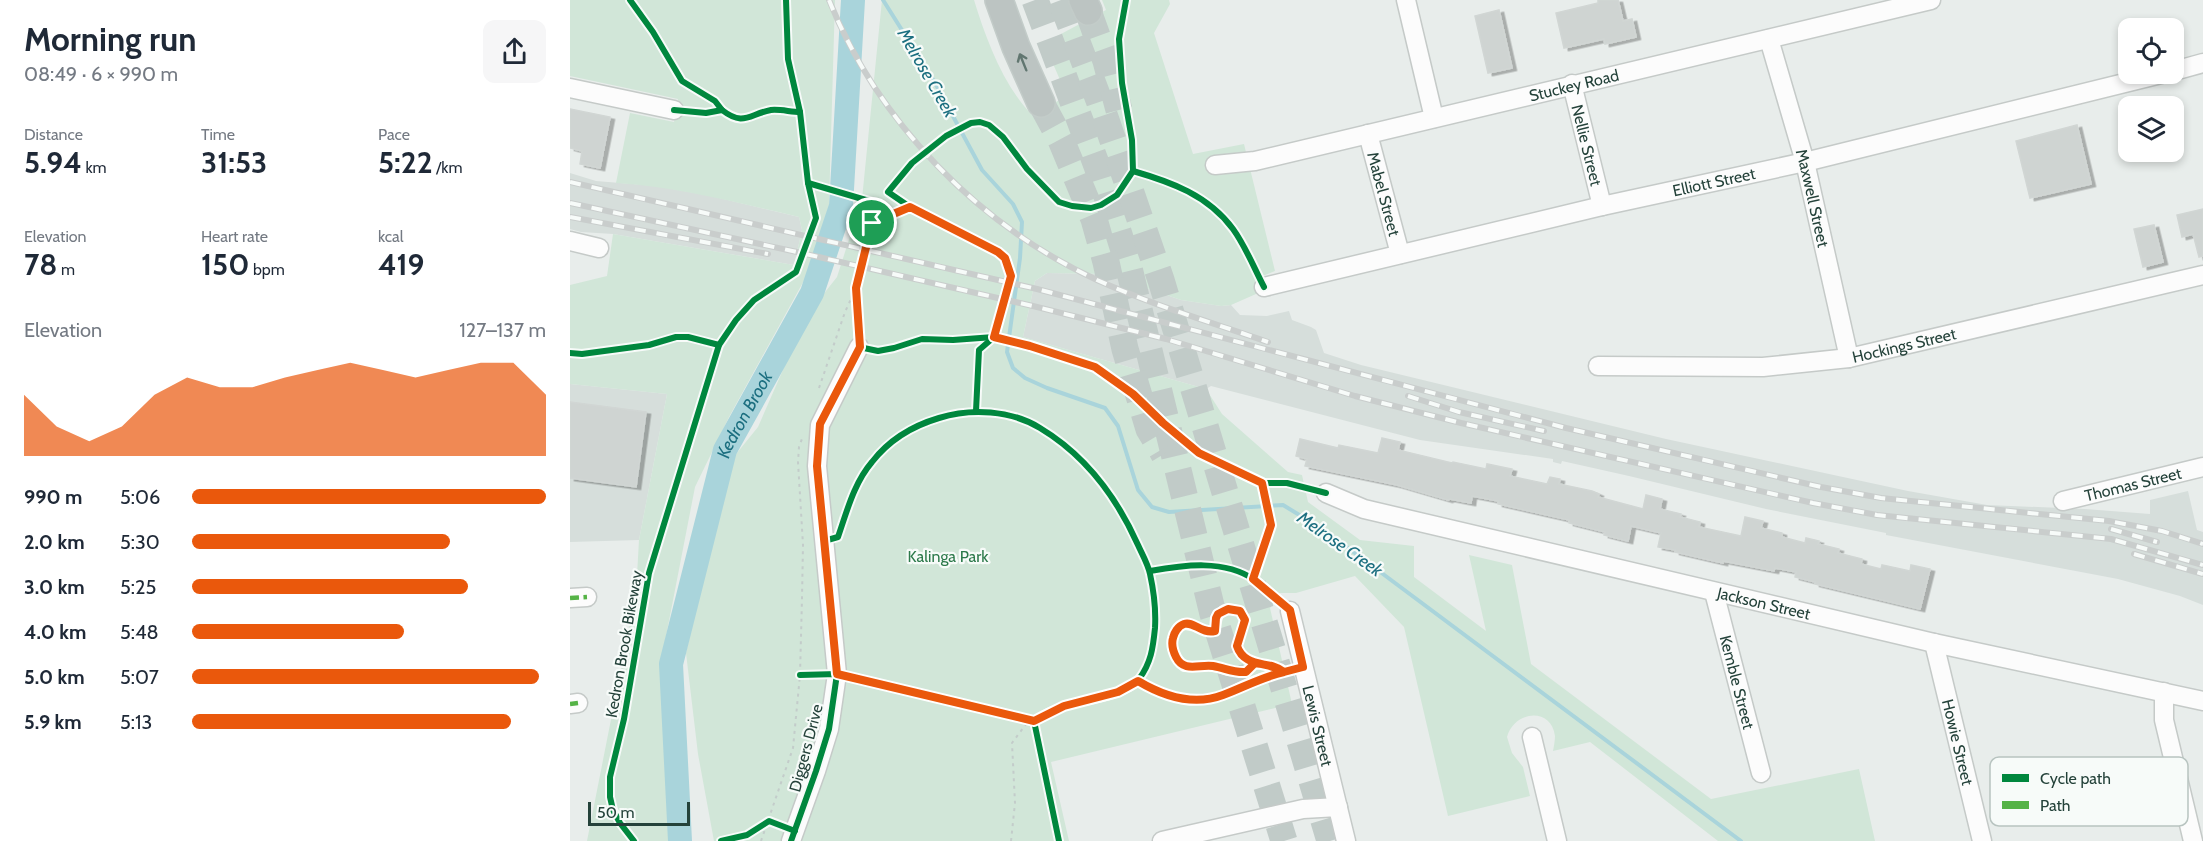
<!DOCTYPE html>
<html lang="en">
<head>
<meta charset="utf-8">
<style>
	:root { --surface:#fff; --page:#f6f6f7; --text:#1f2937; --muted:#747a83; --accent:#ea580c }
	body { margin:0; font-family:Cabin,sans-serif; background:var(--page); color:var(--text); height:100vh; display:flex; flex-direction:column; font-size:22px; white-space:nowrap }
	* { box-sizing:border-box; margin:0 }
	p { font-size:20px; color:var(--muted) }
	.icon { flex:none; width:33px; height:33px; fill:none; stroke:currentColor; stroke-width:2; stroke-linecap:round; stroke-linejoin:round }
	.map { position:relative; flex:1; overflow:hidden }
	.panel { display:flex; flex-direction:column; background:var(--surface); width:570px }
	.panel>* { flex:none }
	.buttons { position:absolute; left:1548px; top:18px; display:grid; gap:12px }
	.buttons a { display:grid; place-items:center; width:66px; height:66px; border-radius:12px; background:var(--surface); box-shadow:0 3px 9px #0003; font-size:30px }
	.scale { position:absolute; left:18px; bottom:15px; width:102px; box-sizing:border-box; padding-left:6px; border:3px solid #24423a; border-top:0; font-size:16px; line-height:21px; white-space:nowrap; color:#24423a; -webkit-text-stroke:4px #f7fbf9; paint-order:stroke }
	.pin { position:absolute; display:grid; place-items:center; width:51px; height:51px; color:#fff; margin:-26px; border:3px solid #fff; border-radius:50%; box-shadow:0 2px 6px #0007 }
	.round { display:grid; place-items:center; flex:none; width:63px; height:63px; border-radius:12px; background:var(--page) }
	.summary { display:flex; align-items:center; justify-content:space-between; height:102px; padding:0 24px }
	h1 { font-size:33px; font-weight:700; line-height:45px }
	.figures { display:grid; grid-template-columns:repeat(3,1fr); gap:9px; height:102px; padding:6px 24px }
	.figures div { display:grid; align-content:center }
	.figures b { font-size:30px; font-weight:700 }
	.figures small { font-size:16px; font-weight:400 }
	.figures p { font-size:16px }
	.chart { height:168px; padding:12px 24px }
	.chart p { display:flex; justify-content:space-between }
	.chart svg { width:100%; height:108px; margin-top:6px; fill:var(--accent); opacity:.7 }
	ul { padding:0 24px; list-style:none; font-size:20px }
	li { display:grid; grid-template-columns:96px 72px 1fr; align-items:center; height:45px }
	li i { height:15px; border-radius:8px; background:var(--accent) }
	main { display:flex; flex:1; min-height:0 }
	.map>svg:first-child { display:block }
</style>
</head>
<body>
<main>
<section class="panel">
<div class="summary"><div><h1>Morning run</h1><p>08:49 · 6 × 990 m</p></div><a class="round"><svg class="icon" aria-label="share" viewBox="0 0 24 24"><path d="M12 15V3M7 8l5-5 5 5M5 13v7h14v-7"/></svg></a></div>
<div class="figures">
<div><p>Distance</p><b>5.94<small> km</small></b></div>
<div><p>Time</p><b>31:53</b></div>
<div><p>Pace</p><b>5:22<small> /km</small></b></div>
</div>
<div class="figures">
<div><p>Elevation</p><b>78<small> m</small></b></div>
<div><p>Heart rate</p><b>150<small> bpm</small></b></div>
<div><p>kcal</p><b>419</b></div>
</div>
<div class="chart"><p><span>Elevation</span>127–137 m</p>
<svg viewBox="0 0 160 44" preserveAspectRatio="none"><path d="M0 44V19L10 32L20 38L30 32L40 19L50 12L60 16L70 16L80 12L90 9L100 6L110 9L120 12L130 9L140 6L150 6L160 19V44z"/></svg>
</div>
<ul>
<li><b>990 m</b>5:06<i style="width:100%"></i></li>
<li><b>2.0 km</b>5:30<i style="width:73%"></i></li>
<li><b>3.0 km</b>5:25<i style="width:78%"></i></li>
<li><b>4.0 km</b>5:48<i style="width:60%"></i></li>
<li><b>5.0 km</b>5:07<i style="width:98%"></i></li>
<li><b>5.9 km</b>5:13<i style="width:90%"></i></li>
</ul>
</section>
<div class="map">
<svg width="1633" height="841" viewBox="0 0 1633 841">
	<defs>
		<filter id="shadow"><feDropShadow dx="4.5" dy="2.5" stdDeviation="0" flood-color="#0004"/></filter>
	</defs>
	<rect width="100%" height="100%" fill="#e8edeb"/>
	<!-- built -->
	<g fill="#d6dedb">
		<polygon points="0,173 26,181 87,186 141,196 229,217 232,230 224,265 43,234 11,232 0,229"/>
		<polygon points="477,273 536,274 611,300 651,306 661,305 670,315 697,316 719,311 722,320 741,327 746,330 754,353 791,365 1096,439 1338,491 1417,505 1515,509 1580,514 1580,500 1618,491 1627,530 1633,532 1633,605 1610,596 1548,579 1316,535 1316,533 1196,509 1059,476 992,461 991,464 983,462 983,459 850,440 641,386 636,389 453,337 465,281"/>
		<polygon points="0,384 97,394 69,540 0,542"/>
	</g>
	<!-- green -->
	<g fill="#d1e6d8">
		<path d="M0,0H265L259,205L237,275L159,417L125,487L91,662L99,807L98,841H17L66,593L69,540L97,394L0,384V285L37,276L43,234L224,265L232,230L229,217C168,203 109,187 46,183L60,113L104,122L108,99L0,76Z"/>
		<path d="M312,0H404C416,39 433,85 462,115L497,96L474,43L536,10L532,0H599L600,4L584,33L623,154L674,144L705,271L685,279L686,294L661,305L651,306L611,300L536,274L477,273L465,281L453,337L636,389L652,414L718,472L732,475L738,502L790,540L844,546V577L916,631L899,555L942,565L961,664L1141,799L1289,769L1305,841H1148L1020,742L983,751C984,746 985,740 985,736C981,706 944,711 937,737L942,753L953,767L960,796L878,816L834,627L785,576L726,593H710L700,608L722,704L481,762L499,841H144L128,754L116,653L158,464L188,427L237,315L267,277L292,199Z"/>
	</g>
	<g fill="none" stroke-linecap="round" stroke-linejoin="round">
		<!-- stream -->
		<polyline stroke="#a9d4db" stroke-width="4" points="313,0 364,81 412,170 443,204 452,222 450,258 437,352 443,368 455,378 477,388 535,408 548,426 568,490 582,507 599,512 713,505 754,530 1171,841"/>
		<!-- river -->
		<path stroke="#a9d4db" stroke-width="24" id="s1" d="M110,841L101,664L155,450L242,293L271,206L283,0"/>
	</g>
	<!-- building -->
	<g fill="#cfd4d2" stroke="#d1d6d4" stroke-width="1.5" filter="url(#shadow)">
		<polygon points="1028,0 1048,0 1053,21 1062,19 1066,37 1035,44 1034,39 994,48 986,13 1028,3"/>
		<polygon points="929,10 942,68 918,73 905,16"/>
		<polygon points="0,109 40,117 30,168 10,164 12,151 0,148"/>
		<polygon points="1507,125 1521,184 1460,198 1446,141"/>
		<polygon points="1633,209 1633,256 1629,257 1623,234 1612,237 1607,215"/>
		<polygon points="1584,225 1593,262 1573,267 1564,229"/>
		<polygon points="0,402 76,412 66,487 0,478"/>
		<polygon points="812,438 830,442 828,450 882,463 883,462 916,469 917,464 942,469 940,476 977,484 980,477 990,479 989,484 1022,491 1029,494 1028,497 1073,509 1076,495 1092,499 1090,509 1111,514 1110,517 1130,522 1129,527 1171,536 1175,517 1193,521 1191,528 1212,533 1212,537 1235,543 1236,538 1249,541 1248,544 1269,549 1268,553 1292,559 1291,564 1311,569 1312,565 1340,571 1341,565 1360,569 1350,609 1245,584 1245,582 1225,577 1226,572 1205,568 1204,571 1153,561 1153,563 1105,552 1105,550 1088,547 1091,533 1061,526 1058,541 1034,535 1035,532 999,523 999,520 928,504 928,501 902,496 901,503 880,499 878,500 827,485 735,466 737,459 726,456 730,439 768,448 769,445 808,453"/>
	</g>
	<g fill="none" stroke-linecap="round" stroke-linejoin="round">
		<!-- highway-tunnel -->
		<g stroke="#c1cbc8" stroke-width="27" stroke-dasharray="27 14" stroke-linecap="butt">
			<polyline points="465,0 530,174 557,260 643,614 714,841"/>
			<polyline points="491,0 529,100 591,280 760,841"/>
			<polyline points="518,11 536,61 549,110"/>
			<polyline points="471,103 491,140 524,219 536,262 555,349 579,429 594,454"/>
		</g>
		<!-- minor casing -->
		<g stroke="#c5cac8" stroke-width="21">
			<g id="minor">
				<polyline points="836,0 864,118"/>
				<path id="s2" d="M1199,39L1235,162L1279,358"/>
				<polyline points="1604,71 1633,63"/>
				<path id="s3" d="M1002,84L1032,206"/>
				<polyline points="0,88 104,110"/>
				<path id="s4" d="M798,134L830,254"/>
				<path id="s5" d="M645,165L685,161L1361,0"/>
				<polyline points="0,241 29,248"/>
				<path id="s6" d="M694,287L1032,206L1235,162L1591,74"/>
				<path id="s7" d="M1028,366L1193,367L1279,358L1633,275"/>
				<path id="s8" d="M756,493L794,509L1364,643L1633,701"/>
				<path id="s9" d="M1493,501L1633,467"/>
				<path id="s10" d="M1144,592L1191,773"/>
				<polyline points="0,598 17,597"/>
				<path id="s11" d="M720,611L776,841"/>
				<path id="s12" d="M1364,643L1412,841"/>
				<polyline points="1594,692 1594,720 1623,841"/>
				<polyline points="0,704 8,703"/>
				<polyline points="962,737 987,841"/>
				<polyline points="221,841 246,771 259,729 267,674 247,466 250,425 289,347"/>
				<polyline points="592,841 733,809 768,807"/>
			</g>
		</g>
		<!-- highway casing -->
		<g stroke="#c3ccc9" stroke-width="30">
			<g id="highway">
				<polyline points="429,0 446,47 471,103"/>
				<polyline points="513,0 518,11"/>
			</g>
		</g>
		<!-- path -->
		<g stroke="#c3ccca" stroke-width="2" stroke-dasharray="3 4.5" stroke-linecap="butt">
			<polyline points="249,388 275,312 286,288"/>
			<polyline points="170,838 172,841"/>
			<polyline points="191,841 223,748 230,675 232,598 233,545 228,462 229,447 233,436"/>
			<polyline points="441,841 445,803 442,743 459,720"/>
		</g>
		<!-- minor -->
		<use href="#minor" stroke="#fcfcfc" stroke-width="18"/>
		<!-- highway -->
		<use href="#highway" stroke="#bcc4c2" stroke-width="27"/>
		<!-- rail casing -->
		<g stroke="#c9cdcc" stroke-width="6">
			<g id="rail">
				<path d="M259,0C308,122 408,225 527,280C582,305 641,322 698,342"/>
				<polyline points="0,182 467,289 996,428 1251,487 1311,498 1539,521 1592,531 1633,544"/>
				<polyline points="0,203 227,252 463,306 596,339 785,396 891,423 1243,503 1307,515 1541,539 1633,565"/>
				<polyline points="0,217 198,254"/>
				<polyline points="838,396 889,412 974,431"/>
				<polyline points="1541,529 1587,542"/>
				<polyline points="1564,554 1633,574"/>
			</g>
		</g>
		<!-- rail -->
		<use href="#rail" stroke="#f7fbf9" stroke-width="4" stroke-dasharray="11" stroke-linecap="butt"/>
		<!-- quiet -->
		<g stroke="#55b346" stroke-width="4.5" stroke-dasharray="9 4.5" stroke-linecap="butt">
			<polyline points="0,598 17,597"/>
			<polyline points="0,704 8,703"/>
		</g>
		<!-- cycleway casing -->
		<g stroke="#f7fbf9" stroke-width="10">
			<g id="cycleway">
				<polyline points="60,0 83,32 112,81 145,101 152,110"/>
				<path d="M104,110L136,113L152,110C174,127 179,114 201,110C210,109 221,112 230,112"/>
				<path d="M563,171C601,182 638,195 663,229C676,247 684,268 694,287"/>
				<polyline points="238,183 306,203 286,288 289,347"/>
				<polyline points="289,347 308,351 324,348 352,339 383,340 424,337 460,346 525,367 563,394 593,422 629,453 692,483 717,483 756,493"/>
				<polyline points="0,353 12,354 79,345 106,337 118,337 149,345"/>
				<polyline points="406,411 409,350 424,337 441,276 435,258 428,252 340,207 318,192 342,163 376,136 401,123 410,122 419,125 433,137 457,169 489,202 502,206 521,208 531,205 547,195 563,171 562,140 552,83 549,39 556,0"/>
				<path d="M254,541L268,537C277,511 284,483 302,462C319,440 342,426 369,418C401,408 441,410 470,428C515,455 547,498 568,545C572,554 578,564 580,574C584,592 586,610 585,628C583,648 581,663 569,679C557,695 516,700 497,705C486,709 474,714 464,721"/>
				<path d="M580,571C614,565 654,559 685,580C697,589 709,600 720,611"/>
				<polyline points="683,579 701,525 692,483"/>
				<path d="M685,663L676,672L658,671L643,666L614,667C606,660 602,651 603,641C605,610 630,634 645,631C648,615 649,603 670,611L675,620L667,646C673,668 699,661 715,672"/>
				<polyline points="230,675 267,674 464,721 489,841"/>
				<path d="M568,681C593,697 625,706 653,695C665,690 676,683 688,679C702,674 718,671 733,667"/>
				<polyline points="64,841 50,823 43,810 40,797 40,777 54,719 79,573 149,345 166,320 184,300 226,272 246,218 238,183 230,112 218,59 216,0"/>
				<polyline points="151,841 177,835 199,821 225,831"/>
				<polyline points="221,841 246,771 259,729 267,674 247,466 250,425 289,347"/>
			</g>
		</g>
		<!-- cycleway -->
		<use href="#cycleway" stroke="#00873e" stroke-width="6"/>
	</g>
	<!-- one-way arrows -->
	<defs><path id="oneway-shaft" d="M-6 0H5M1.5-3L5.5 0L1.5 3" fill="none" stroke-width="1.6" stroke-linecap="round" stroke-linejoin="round" transform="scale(1.5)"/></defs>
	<use stroke="#617670" href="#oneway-shaft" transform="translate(453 62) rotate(-112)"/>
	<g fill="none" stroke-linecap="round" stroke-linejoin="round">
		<!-- route casing -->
		<g stroke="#fff" stroke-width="12">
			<path id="route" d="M302,223L340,207L428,252L435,258L441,276L424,337L460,346L525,367L563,394L593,423L629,453L692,483L701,525L683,579L720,610L733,667L714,672C706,665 695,665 685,663L676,672C663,673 655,668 643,666C629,664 614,673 606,657C603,651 601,645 603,638C604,633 608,626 614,624C624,621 631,634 645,631L646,618L648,614L658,609L670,611L675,620L667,646C674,668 699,661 714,672C692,677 674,687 653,695C624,706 593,696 568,681L548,692L494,706L464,721L267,674L247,466L250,424L290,347L286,288L302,223"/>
		</g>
		<!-- route -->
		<use href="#route" stroke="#ea580c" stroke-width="8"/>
	</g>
	<g text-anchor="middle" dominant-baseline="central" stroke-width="4.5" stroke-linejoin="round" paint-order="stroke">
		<!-- street labels -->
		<g font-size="16" fill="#24423a" stroke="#f7fbf9">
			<text stroke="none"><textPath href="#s5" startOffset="368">Stuckey Road</textPath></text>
			<text stroke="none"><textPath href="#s3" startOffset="63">Nellie Street</textPath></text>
			<text stroke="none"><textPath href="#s6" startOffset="462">Elliott Street</textPath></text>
			<text stroke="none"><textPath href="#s4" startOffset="62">Mabel Street</textPath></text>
			<text stroke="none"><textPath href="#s2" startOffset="165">Maxwell Street</textPath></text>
			<text stroke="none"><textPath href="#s7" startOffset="308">Hockings Street</textPath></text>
			<text stroke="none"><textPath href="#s9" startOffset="72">Thomas Street</textPath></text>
			<text stroke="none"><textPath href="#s8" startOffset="452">Jackson Street</textPath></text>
			<text transform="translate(54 644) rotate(-80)">Kedron Brook Bikeway</text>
			<text stroke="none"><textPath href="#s10" startOffset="93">Kemble Street</textPath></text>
			<text stroke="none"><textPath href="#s11" startOffset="118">Lewis Street</textPath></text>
			<text stroke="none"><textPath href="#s12" startOffset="102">Howie Street</textPath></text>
			<text transform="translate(236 748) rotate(-75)">Diggers Drive</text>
		</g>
		<!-- park labels -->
		<g font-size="16" fill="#2d7a4b" stroke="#f7fbf9">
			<text x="378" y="556">Kalinga Park</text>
		</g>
		<!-- water labels -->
		<g font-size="18" font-style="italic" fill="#1c6f80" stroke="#f7fbf9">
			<text transform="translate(357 73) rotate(60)">Melrose Creek</text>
			<text stroke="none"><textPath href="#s1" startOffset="438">Kedron Brook</textPath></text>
			<text transform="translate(770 544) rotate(35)">Melrose Creek</text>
		</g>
	</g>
	<!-- legend -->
	<rect x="1420" y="757" width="198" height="69" rx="9" fill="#f7fbf9" stroke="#b8c4c0" stroke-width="1.5"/>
	<rect x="1432" y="774" width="27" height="8" fill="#00873e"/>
	<rect x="1432" y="801" width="27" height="8" fill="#55b346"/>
	<g font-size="16" fill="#24423a">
		<text x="1470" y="784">Cycle path</text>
		<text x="1470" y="811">Path</text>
	</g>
</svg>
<div class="buttons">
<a><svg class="icon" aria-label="locate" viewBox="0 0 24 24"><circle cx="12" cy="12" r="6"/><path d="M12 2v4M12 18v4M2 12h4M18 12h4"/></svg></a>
<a><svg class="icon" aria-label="layers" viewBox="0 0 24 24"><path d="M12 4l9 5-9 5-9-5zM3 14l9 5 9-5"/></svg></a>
</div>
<div class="scale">50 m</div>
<div class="pin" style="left:302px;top:223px;background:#1e9e55"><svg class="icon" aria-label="arrive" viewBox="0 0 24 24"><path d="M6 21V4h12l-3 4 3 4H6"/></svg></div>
</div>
</main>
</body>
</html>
